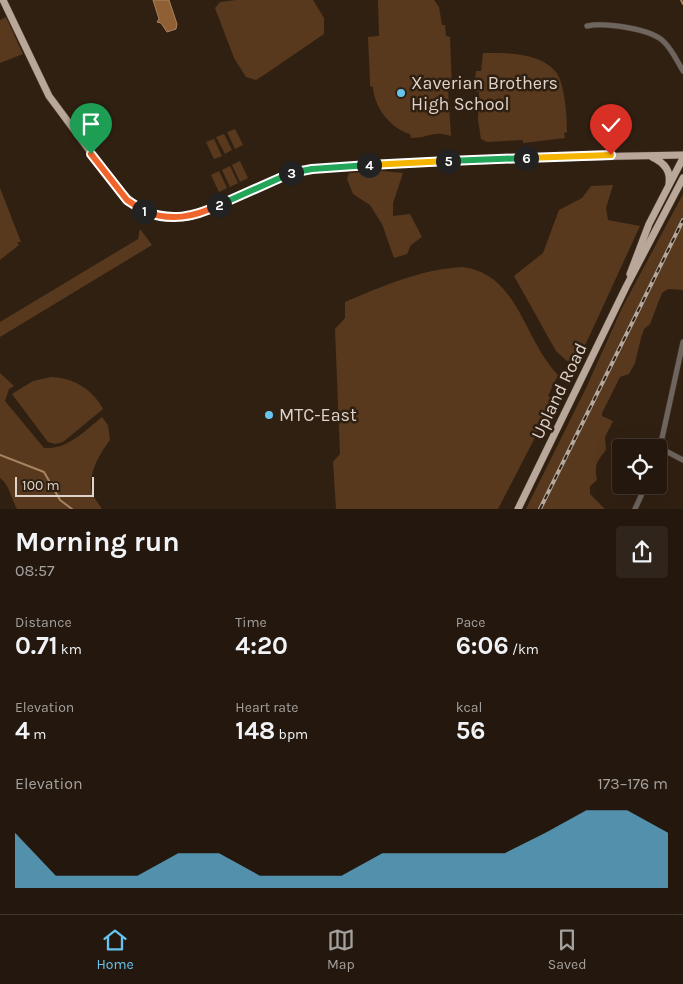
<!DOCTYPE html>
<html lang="en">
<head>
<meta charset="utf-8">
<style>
	:root { --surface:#24180e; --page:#30251c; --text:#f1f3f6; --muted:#a3a09e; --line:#41372e; --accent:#66c4ef }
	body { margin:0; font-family:Karla,sans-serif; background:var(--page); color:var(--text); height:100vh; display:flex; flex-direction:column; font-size:19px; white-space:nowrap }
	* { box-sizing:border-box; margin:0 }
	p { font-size:16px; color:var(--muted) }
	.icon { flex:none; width:28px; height:28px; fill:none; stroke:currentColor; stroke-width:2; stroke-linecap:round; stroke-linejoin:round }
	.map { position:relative; height:509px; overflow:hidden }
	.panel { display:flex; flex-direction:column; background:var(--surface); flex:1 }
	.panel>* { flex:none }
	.buttons { position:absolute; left:612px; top:439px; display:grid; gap:10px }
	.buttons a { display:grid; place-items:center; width:55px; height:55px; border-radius:5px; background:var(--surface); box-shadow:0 5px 20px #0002,0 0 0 1px var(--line); font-size:25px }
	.scale { position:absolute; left:15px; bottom:12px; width:79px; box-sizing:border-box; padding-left:5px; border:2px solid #dfd4cb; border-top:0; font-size:14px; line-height:18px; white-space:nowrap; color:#dfd4cb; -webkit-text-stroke:4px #302012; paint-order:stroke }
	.pin { position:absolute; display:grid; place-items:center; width:42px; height:42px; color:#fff; margin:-51px -21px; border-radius:50% 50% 50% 0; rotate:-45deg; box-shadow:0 0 5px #0007 }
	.pin .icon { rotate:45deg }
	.km { position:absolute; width:25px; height:25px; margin:-12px; border-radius:50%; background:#222; color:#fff; font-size:14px; line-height:25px; text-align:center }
	.round { display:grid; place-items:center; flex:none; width:52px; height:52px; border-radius:5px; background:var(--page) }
	.overview { display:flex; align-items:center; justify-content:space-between; height:85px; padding:0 15px }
	h1 { font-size:28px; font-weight:700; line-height:38px }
	.metrics { display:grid; grid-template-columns:repeat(3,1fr); gap:8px; height:85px; padding:5px 15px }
	.metrics div { display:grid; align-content:center }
	.metrics b { font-size:25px; font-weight:700 }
	.metrics small { font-size:14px; font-weight:400 }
	.metrics p { font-size:14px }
	.chart { height:140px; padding:10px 15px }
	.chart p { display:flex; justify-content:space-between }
	.chart svg { width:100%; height:90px; margin-top:5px; fill:var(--accent); opacity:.7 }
	.dock { display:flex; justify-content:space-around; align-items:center; height:70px; border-top:1px solid var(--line); background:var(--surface); font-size:14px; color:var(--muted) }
	.dock a { display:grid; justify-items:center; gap:2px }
	.dock .current { color:var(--accent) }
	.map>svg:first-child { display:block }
</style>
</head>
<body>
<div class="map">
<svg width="683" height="509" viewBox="0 0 683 509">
	<rect width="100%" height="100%" fill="#302012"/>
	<!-- green -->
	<g fill="#58391d">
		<polygon points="236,0 313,0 324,18 324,34 261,77 256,80 246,77 234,58 215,8 220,2"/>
		<path d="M378,0H434L439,7L442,25H445L446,36L450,37L452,88L448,89L451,136C430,130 431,138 411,138L410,134C390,128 374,107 373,87L370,86V82L368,37L379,36Z"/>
		<polygon points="6,17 23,54 0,63 0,20"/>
		<path d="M483,53C505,53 540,52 556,72C565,84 567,117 567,132L564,133L565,138L523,143V140L487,142L481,139L478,120L479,92L474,91L476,71H481Z"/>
		<polygon points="235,129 243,145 235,149 227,132"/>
		<polygon points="224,134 232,150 225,154 216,137"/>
		<polygon points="214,139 222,156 214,159 206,142"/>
		<polygon points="240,161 248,178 240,182 232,165"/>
		<polygon points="230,166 238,183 230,187 222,170"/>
		<polygon points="219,171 227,188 219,192 211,175"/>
		<polygon points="381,171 403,173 393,203 393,216 410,214 422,237 411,245 407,254 394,258 382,224 370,205 353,194 347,179 349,173"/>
		<polygon points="613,185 606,208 608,220 640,226 582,352 574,360 567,361 556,351 514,276 543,253 559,210 582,198 591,186"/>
		<polygon points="0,188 21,242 17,242 19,245 0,260"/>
		<path d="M683,194V290L668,289L662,293L650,324L644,329L641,338L635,363L629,374L620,377L602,413V416L613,421L605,437L606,450C597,461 594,465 597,480L590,486V494L605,509H526L586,388L622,308Z"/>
		<polygon points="140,229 152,245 0,337 0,322 138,239"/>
		<path d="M463,267C519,275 523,339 558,375L548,396L555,399L498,509H336L333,462L340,454L335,329L345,318V302C383,286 421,269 463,267Z"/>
		<path d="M0,373L14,386L9,389L5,401L44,448C67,450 85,431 102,417L108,425L110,440C100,453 87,475 92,492C93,497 99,504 102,509H17C11,499 10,485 0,478Z"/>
		<path d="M51,377C74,378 92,389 103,409L63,442L55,444L48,442L12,394L33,381Z"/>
	</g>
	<!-- water -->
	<polygon fill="#906034" stroke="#a88361" points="153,0 169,0 177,24 176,29 167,32 161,23 157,22 159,19"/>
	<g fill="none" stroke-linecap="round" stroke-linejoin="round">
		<!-- stream -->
		<g stroke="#a88361" stroke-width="2">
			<polyline points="681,0 683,4"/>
			<polyline points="0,455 44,472 60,500 72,509"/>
		</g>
		<!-- minor casing -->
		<g stroke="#4c3d30" stroke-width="6">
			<g id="minor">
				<path d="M587,26C604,22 651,29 663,41C672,49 677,61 683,71"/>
				<polyline points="660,448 683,460"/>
				<polyline points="659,452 683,342"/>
				<polyline points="635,509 646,485"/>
			</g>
		</g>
		<!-- major casing -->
		<g stroke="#4c3d30" stroke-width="8">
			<g id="major">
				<polyline points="3,0 49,96 118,189 138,208 163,217 188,217 199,214 287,174 312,169 527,158 683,155"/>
				<path d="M652,157C663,162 671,170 669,183"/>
				<polyline points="630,274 649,224 683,158"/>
				<polyline points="518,509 626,287 683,178"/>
			</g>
		</g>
		<!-- minor -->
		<use href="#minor" stroke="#6e655e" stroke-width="5"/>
		<!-- major -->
		<use href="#major" stroke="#b9a799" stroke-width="7"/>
		<!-- rail casing -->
		<g stroke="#b4a89e" stroke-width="4">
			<polyline id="rail" points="540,509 683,220"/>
		</g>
		<!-- rail -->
		<use href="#rail" stroke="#302012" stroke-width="2" stroke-dasharray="5.5" stroke-linecap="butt"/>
	</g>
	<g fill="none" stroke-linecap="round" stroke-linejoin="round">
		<!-- split-1 casing -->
		<g stroke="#fff" stroke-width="10">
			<polyline id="split-1" points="91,154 127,200 144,211"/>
		</g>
		<!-- split-2 casing -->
		<g stroke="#fff" stroke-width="10">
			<path id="split-2" d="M144,211C171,222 194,217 219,205"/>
		</g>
		<!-- split-3 casing -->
		<g stroke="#fff" stroke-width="10">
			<polyline id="split-3" points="219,205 291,173"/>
		</g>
		<!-- split-4 casing -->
		<g stroke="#fff" stroke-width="10">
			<polyline id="split-4" points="291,173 312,169 369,165"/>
		</g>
		<!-- split-5 casing -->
		<g stroke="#fff" stroke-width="10">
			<polyline id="split-5" points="369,165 448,161"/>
		</g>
		<!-- split-6 casing -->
		<g stroke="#fff" stroke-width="10">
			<polyline id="split-6" points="448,161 526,158"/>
		</g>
		<!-- split-7 casing -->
		<g stroke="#fff" stroke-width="10">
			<polyline id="split-7" points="526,158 611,155"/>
		</g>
		<!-- split-1 -->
		<use href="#split-1" stroke="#f0652b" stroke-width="6"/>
		<!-- split-2 -->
		<use href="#split-2" stroke="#f0652b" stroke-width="6"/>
		<!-- split-3 -->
		<use href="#split-3" stroke="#22a559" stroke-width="6"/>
		<!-- split-4 -->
		<use href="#split-4" stroke="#22a559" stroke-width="6"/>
		<!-- split-5 -->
		<use href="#split-5" stroke="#f5b400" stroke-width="6"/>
		<!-- split-6 -->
		<use href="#split-6" stroke="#22a559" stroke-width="6"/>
		<!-- split-7 -->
		<use href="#split-7" stroke="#f5b400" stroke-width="6"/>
	</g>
	<!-- markers -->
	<g fill="#66c4ef" stroke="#302012" stroke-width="2">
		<circle cx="401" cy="93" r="5"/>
		<circle cx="269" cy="415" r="5"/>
	</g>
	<g text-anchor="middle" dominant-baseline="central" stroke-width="5" stroke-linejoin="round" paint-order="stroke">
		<!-- poi labels -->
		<g font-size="18" fill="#dfd4cb" stroke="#302012" text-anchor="start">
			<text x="411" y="83">Xaverian Brothers<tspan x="411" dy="21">High School</tspan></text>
			<text x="279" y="415">MTC-East</text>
		</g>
		<!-- street labels -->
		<g font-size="18" fill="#dfd4cb" stroke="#302012">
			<text transform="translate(559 391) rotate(-64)">Upland Road</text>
		</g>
	</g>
</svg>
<div class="buttons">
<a><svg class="icon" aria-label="locate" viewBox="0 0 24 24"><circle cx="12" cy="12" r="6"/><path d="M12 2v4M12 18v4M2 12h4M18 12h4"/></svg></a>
</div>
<div class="scale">100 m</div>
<div class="pin" style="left:91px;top:154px;background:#1e9e55"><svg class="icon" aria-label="arrive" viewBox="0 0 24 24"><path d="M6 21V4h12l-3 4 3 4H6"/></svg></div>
<div class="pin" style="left:611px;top:155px;background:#d93025"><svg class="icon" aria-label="check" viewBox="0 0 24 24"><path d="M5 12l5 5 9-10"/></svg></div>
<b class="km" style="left:144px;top:211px">1</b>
<b class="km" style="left:219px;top:205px">2</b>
<b class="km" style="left:291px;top:173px">3</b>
<b class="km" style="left:369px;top:165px">4</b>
<b class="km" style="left:448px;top:161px">5</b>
<b class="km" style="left:526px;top:158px">6</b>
</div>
<section class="panel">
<div class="overview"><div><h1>Morning run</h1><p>08:57</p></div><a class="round"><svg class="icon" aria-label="share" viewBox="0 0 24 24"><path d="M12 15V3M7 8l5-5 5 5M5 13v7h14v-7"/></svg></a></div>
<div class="metrics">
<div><p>Distance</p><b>0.71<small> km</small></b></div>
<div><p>Time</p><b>4:20</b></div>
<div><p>Pace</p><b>6:06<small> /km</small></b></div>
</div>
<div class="metrics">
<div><p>Elevation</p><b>4<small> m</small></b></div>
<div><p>Heart rate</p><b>148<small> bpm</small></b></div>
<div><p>kcal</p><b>56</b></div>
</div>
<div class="chart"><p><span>Elevation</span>173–176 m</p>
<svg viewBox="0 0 160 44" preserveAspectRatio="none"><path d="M0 44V17L10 38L20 38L30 38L40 27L50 27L60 38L70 38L80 38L90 27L100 27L110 27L120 27L130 17L140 6L150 6L160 17V44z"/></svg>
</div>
</section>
<nav class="dock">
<a class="current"><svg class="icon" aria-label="home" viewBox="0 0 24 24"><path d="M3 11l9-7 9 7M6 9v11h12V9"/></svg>Home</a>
<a><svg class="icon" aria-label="map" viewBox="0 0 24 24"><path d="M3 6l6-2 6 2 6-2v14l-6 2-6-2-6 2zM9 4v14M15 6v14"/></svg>Map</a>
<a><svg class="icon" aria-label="saved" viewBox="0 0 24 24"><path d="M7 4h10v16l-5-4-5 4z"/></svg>Saved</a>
</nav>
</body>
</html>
